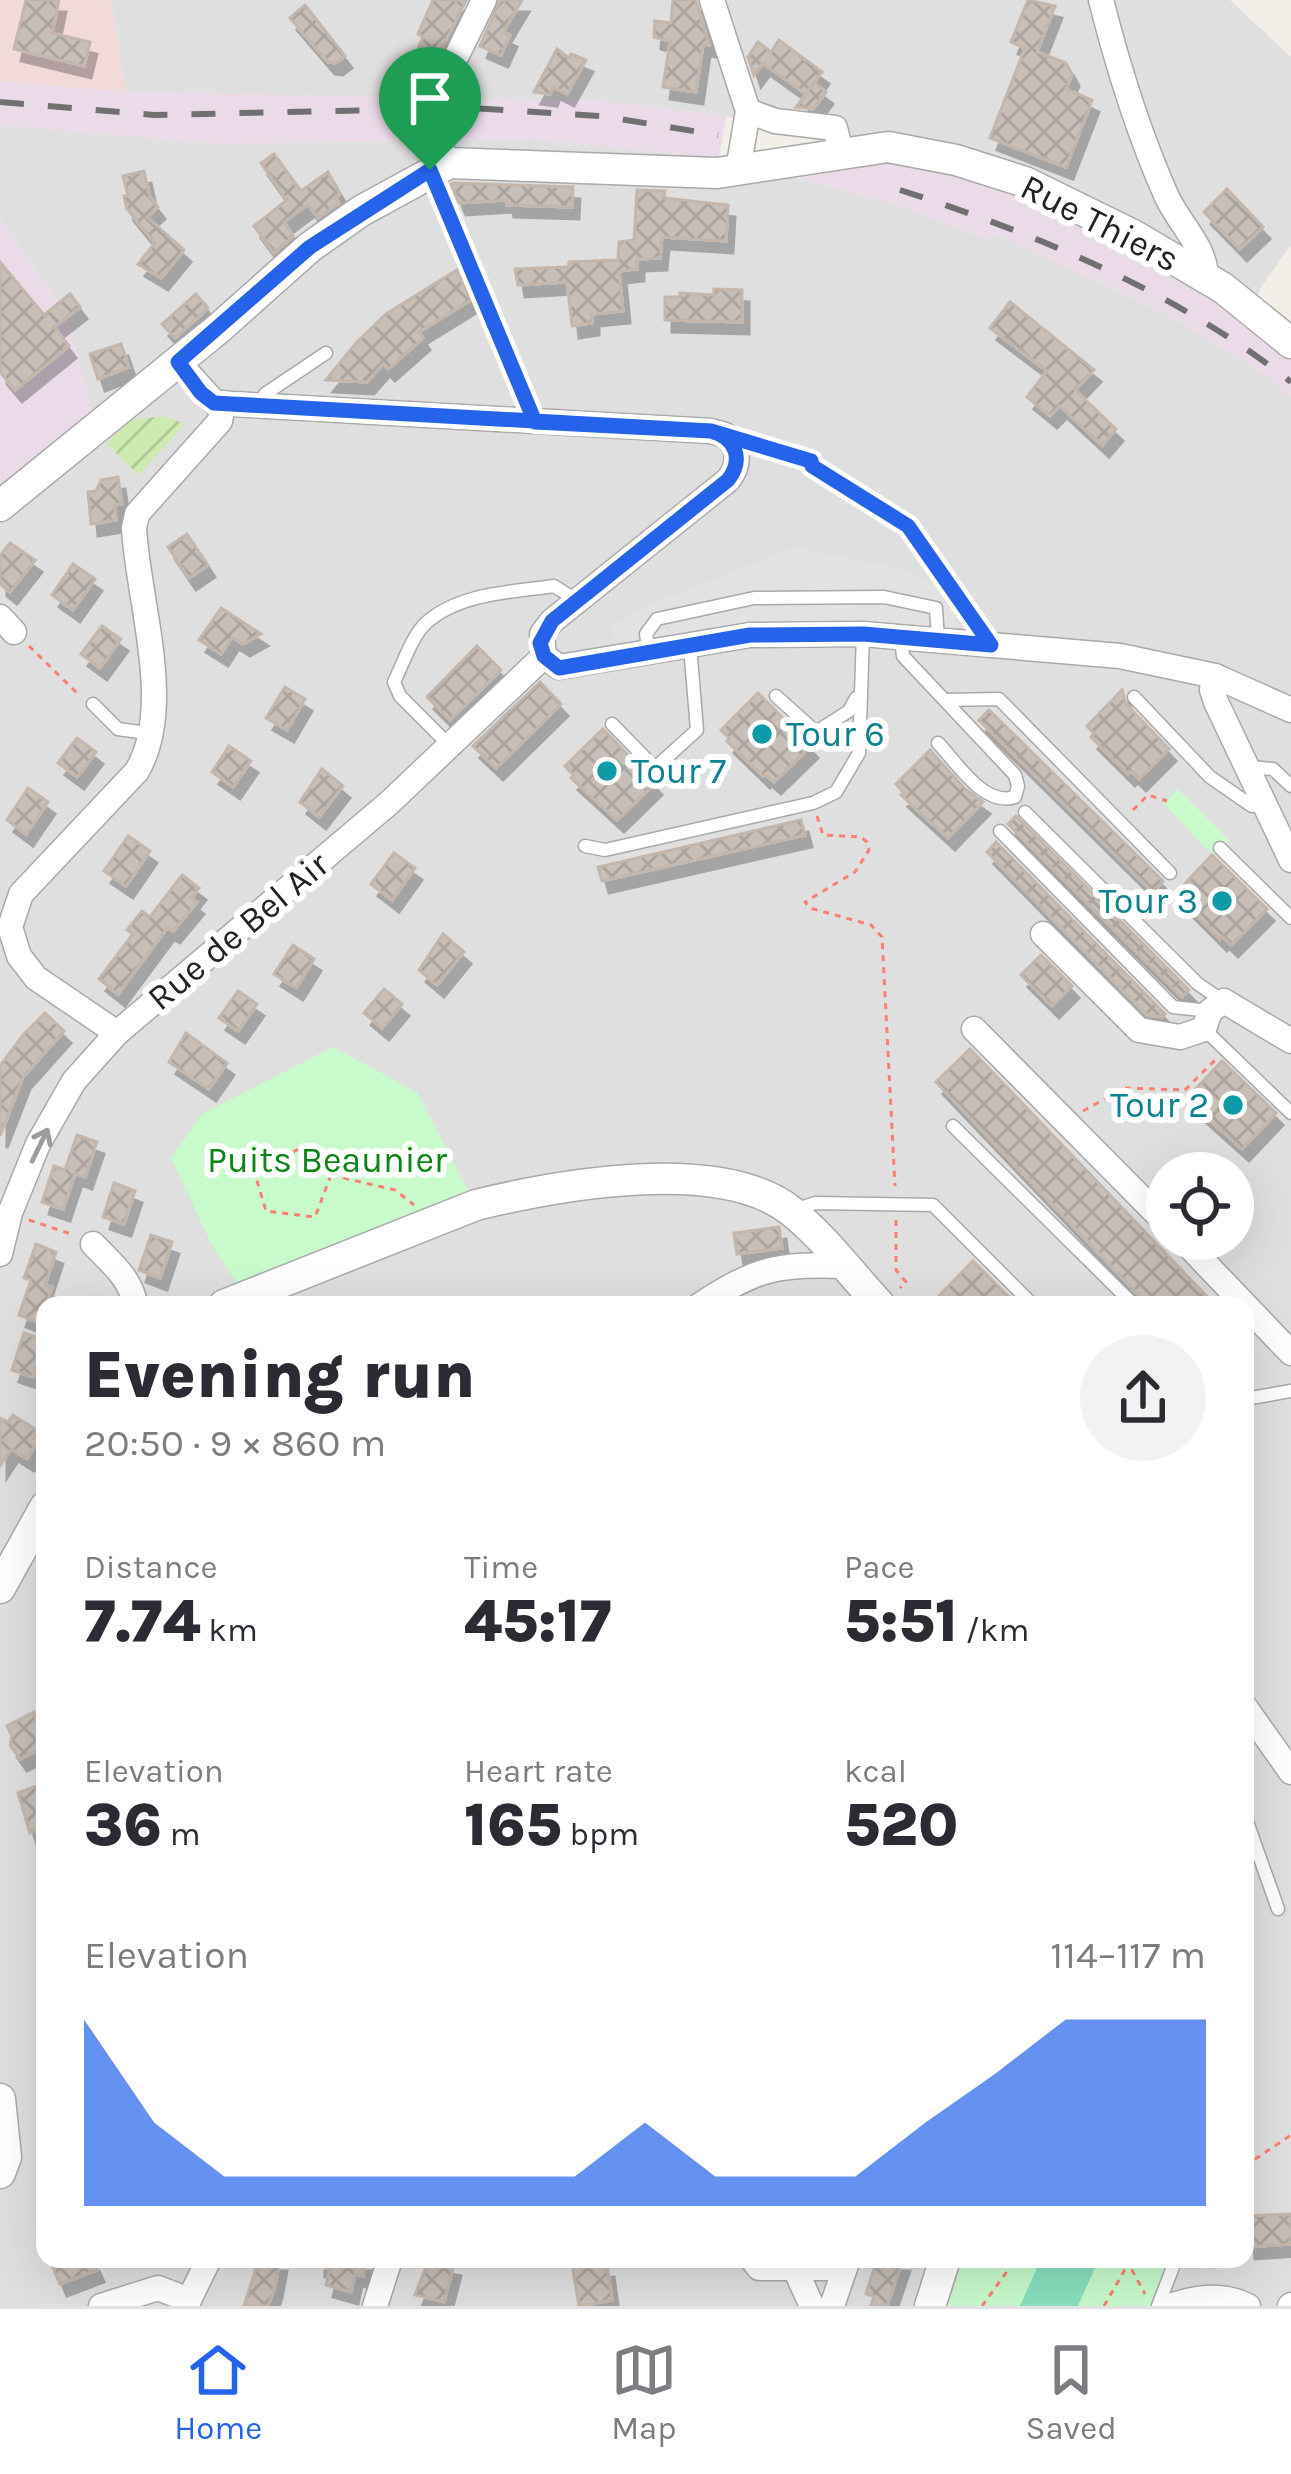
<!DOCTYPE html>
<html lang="en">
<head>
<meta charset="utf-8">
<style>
	:root { --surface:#fff; --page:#f2f2f3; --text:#2b2b33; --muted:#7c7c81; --line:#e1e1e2; --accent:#2563eb }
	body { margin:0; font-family:Karla,sans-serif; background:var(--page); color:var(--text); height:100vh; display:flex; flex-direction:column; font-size:45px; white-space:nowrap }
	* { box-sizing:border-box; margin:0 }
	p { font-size:39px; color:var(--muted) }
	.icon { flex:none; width:66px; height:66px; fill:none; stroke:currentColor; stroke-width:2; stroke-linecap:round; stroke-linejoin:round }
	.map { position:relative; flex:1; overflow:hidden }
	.details { position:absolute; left:36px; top:1296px; width:1218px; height:972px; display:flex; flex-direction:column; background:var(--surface); border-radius:24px; box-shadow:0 12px 48px #0002 }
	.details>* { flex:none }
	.controls { position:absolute; left:1146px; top:1152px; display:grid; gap:24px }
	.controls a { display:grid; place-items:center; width:108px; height:108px; border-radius:50%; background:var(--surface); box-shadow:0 12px 48px #0002; font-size:60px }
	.pin { position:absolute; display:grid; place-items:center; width:102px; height:102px; color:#fff; margin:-123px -51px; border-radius:50% 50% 50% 0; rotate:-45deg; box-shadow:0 0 12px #0007 }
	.pin .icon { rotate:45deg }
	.round { display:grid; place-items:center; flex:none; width:126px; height:126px; border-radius:63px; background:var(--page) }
	.head { display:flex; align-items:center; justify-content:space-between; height:204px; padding:0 48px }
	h1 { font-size:66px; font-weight:800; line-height:90px }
	.metrics { display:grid; grid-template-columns:repeat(3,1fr); gap:18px; height:204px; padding:12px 48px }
	.metrics div { display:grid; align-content:center }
	.metrics b { font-size:60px; font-weight:800 }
	.metrics small { font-size:33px; font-weight:400 }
	.metrics p { font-size:33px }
	.chart { height:336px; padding:24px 48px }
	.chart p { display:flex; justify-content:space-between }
	.chart svg { width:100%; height:216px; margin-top:12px; fill:var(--accent); opacity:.7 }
	.tab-bar { display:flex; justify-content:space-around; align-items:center; height:168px; border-top:3px solid var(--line); background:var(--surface); font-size:33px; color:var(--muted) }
	.tab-bar a { display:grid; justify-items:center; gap:6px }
	.tab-bar .current { color:var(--accent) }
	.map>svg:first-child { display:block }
</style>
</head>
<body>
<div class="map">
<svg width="1291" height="2306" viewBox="0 0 1291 2306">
	<defs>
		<pattern id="garden-furrows" width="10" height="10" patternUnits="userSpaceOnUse" patternTransform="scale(3)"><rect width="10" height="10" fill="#cdebb0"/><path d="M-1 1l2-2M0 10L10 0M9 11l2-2" fill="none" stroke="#b0c997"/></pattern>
		<pattern id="building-cross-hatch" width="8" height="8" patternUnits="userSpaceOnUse" patternTransform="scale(3)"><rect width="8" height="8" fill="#c7bfb8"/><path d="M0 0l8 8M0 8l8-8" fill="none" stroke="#aba49e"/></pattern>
		<filter id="shadow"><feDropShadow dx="7" dy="12" stdDeviation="0" flood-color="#0004"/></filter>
	</defs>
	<rect width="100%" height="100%" fill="#f2efe9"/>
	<!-- residential -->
	<g fill="#e0dfdf" fill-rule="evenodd">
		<polygon points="111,0 1230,0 1291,57 1291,245 1261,287 1247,323 1123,247 1067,216 1018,197 726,116 601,101 126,92"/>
		<path d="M0,125L221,144L534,139L719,158L889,202L990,240L997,234L1172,317L1260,371L1291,396V2306H0V488L67,315L0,217ZM1167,1173H1233V1239H1167ZM45,1305H1245V2259H45Z"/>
	</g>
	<!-- commercial -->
	<polygon fill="#f2dad9" points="0,0 111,0 126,92 0,81"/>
	<!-- industrial -->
	<g fill="#ebdbe8">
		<polygon points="0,81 126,92 601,101 726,116 719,158 534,139 221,144 0,125"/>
		<polygon points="885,163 910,164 1018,196 1067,216 1123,247 1247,323 1291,359 1291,396 1260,371 1172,317 997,234 990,240 889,202 798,178"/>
		<polygon points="0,217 67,315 92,412 0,488"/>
	</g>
	<!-- park -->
	<g fill="#c8facc">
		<polygon points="1178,789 1229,840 1213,855 1164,804"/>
		<polygon points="333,1047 417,1092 476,1205 236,1299 236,1282 211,1243 171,1158 202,1114"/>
		<polygon points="964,2259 1186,2259 1171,2291 1148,2306 948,2306"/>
	</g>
	<!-- garden -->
	<polygon fill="url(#garden-furrows)" points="164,416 185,424 139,475 106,443 132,420"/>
	<!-- pitch -->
	<polygon fill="#88e0be" points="1041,2259 1099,2259 1078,2306 1020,2306"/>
	<!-- parking -->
	<polygon fill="#e2e2e2" points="795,547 903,569 937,585 956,611 956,631 813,621 738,625 615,649 610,627 656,602"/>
	<!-- building -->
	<g fill="url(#building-cross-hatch)" stroke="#c4b6ab" stroke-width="3" filter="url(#shadow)">
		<polygon points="26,0 59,0 52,33 90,42 84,66 14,49"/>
		<polygon points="433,0 466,0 427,78 408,73 423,37 418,34"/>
		<polygon points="500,0 522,0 503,32 510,35 501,55 480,46"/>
		<polygon points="673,0 696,0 709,45 703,44 696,92 663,87 670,41 654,37 655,21 671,23"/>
		<polygon points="1028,0 1055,6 1037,52 1066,63 1072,74 1066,89 1092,100 1066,167 990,138 1025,48 1011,42"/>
		<polygon points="305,5 345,56 336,63 328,62 290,18"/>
		<polygon points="779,40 822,72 807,92 814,83 826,92 813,109 796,107 806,94 763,63 754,75 748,57 758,42 771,52"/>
		<polygon points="557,49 569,58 571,54 586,60 567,94 553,87 550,94 534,92"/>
		<polygon points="274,154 301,191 328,172 340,194 335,198 339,203 318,218 308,204 284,222 293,236 274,253 254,226 287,200 261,163"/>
		<polygon points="144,171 150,197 158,207 147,217 184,250 161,278 138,264 155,243 127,209 124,196 128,195 123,176"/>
		<polygon points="454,183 573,187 572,207 507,205 506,200 459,203 451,184"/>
		<polygon points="1227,189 1263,227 1240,249 1204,212"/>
		<polygon points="637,190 665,191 664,198 728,205 726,241 662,237 660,258 637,259 637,269 619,271 623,311 592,314 592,323 572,326 567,282 518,285 515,269 568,267 569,262 618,260 619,242 634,240"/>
		<polygon points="0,262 44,315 70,294 80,307 54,327 69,346 15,390 0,372"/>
		<polygon points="457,270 471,300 419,332 423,338 388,369 383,364 367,382 326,380 356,343 386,314"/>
		<polygon points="714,289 742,290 742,322 665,320 665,297 680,297 680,293 714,295"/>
		<polygon points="196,294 208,308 175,338 162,324"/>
		<polygon points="1010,302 1094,370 1075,390 1116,429 1102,445 1060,406 1050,416 1027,397 1047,371 990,328"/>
		<polygon points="121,344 129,367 98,379 90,354"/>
		<polygon points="118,477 122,504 114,505 116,520 91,524 88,492 96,491 101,480"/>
		<polygon points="187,534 208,565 189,578 168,547"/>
		<polygon points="10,543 35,560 10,592 0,584 0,556"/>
		<polygon points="73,564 95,579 73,610 52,595"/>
		<polygon points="221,608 261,634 243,644 232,637 221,654 199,640"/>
		<polygon points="102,626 121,639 100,668 81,654"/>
		<polygon points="477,646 501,670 450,720 427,697"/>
		<polygon points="540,682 561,704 496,768 473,746"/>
		<polygon points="285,687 305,699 287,730 266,718"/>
		<polygon points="1122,690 1126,704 1169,749 1139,779 1131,771 1128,774 1091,737 1094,734 1087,726"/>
		<polygon points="758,693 811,746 774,782 765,774 763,776 727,741 729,738 721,730"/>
		<polygon points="989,710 1163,881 1153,892 979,720"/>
		<polygon points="603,729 655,783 617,820 571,778 574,776 565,766"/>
		<polygon points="77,738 96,752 77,777 58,763"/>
		<polygon points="229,746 251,761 233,787 212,772"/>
		<polygon points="930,750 965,789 983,802 948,838 901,795 904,793 896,784"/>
		<polygon points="322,769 343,786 319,817 300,802"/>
		<polygon points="28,788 48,802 26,834 7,820"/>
		<polygon points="1016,816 1189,990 1182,997 1008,824"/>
		<polygon points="801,820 805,835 602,881 598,867"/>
		<polygon points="128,836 150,851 126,886 104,871"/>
		<polygon points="996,842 1165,1014 1162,1017 1147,1015 987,852"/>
		<polygon points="394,853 415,868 392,900 371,884"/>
		<polygon points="1212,855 1267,909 1231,945 1222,936 1220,939 1183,902 1186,899 1178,891"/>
		<polygon points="182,875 199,888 191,898 197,902 173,931 167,928 118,994 99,979 133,934 127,930 142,911 150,917"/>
		<polygon points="443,934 464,952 437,985 419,970"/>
		<polygon points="293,945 314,959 296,988 274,974"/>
		<polygon points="1041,955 1072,986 1052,1006 1021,975"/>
		<polygon points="384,989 402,1004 382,1028 364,1013"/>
		<polygon points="238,991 257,1004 238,1031 219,1018"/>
		<polygon points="45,1013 64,1031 23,1077 0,1136 0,1066 23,1035"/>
		<polygon points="186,1033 227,1063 209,1089 169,1062"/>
		<polygon points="970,1049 1022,1103 1215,1305 1148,1305 936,1082"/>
		<polygon points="1222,1061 1276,1113 1242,1149 1194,1106 1196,1103 1189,1096"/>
		<polygon points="77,1135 97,1142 85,1177 75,1173 63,1209 42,1202 54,1166 65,1170"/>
		<polygon points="114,1183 135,1191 124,1224 103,1217"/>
		<polygon points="779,1227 782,1248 737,1254 734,1233"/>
		<polygon points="151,1235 172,1242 160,1278 139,1270"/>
		<polygon points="36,1244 56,1252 45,1285 52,1287 40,1323 19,1315 31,1280 24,1278"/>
		<polygon points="973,1261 1017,1305 947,1305 939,1296"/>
		<polygon points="24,1333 45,1340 33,1377 12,1370"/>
		<polygon points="13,1415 38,1431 33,1438 38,1441 27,1459 11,1449 0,1466 0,1418 8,1422"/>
		<polygon points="34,1712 44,1747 20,1759 10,1745 12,1736 7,1726"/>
		<polygon points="45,1783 45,1827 30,1833 18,1793"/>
		<polygon points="1291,2214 1291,2244 1248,2247 1246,2216"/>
		<polygon points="61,2259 92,2259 97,2270 60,2284 51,2263"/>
		<polygon points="259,2259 280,2259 275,2286 268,2306 244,2306"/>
		<polygon points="318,2259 366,2259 363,2276 355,2274 351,2292 326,2285 330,2268 318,2265"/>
		<polygon points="429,2259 454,2264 444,2302 415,2295"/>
		<polygon points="571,2259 594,2259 595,2267 607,2265 612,2300 579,2306"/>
		<polygon points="877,2259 903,2259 887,2306 871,2306 874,2296 866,2294"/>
	</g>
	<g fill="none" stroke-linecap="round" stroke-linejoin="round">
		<!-- service casing -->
		<g stroke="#a9a9a9" stroke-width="15">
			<g id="service">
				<polyline points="260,404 265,394 326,353"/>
				<path d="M901,638L903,656L1015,775L1018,786L1015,797C984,807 958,764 938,743"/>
				<polyline points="649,654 646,634 657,619 754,598 884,597 936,608 938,641"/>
				<polyline points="776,696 816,732 849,711 856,698"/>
				<polyline points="1134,697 1210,777 1252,806 1265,802"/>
				<polyline points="946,700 999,699 1170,873"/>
				<polyline points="93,704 118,729 154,734"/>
				<polyline points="612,724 655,768 697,730 690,646"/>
				<path d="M448,744L400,696L394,682C403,664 412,636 426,623C459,593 512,592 554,586L576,600"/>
				<polyline points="1250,767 1273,769 1291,786"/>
				<polyline points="1025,812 1198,984 1223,1001"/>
				<polyline points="1000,831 1173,1007 1210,1011"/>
				<polyline points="585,846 605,850 813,803 836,792 859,753 863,634"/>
				<polyline points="1220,848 1291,918"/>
				<polyline points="1205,1030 1291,1113"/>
				<polyline points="953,1126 1134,1305"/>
				<polyline points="795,1210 815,1203 933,1205 1033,1305"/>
				<polyline points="1245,1399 1291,1391"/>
				<polyline points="1245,1816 1278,1909"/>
				<polyline points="1158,2306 1176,2259"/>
			</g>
		</g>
		<!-- minor casing -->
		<g stroke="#a9a9a9" stroke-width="27">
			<g id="minor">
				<polyline points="712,0 748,111 738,170"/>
				<path d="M1101,0C1118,67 1138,132 1166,195C1178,223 1206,246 1206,278"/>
				<polyline points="437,96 484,0"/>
				<polyline points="748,111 775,121 835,128 841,152"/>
				<path d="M178,362L215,403L711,431L725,435C740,448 740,465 728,480L552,621L542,634L544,656L559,667L750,635L863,634L1120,656L1215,676L1291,710"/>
				<polyline points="0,617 14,632"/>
				<polyline points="1215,676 1212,690 1216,702 1291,860"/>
				<polyline points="1043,934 1139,1030 1180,1037 1204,1029 1210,1011 1224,1001 1291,1041"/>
				<polyline points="974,1029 1167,1224"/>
				<path d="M117,1033L36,978L19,956L10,927L21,894L137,771C175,706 138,602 134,528L137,514L220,421L223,403"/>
				<polyline points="1182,1239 1291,1353"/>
				<path d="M93,1244C110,1262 132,1279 135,1305"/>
				<polyline points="0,1254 10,1213 38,1144 74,1081 117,1033 389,803 544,656"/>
				<path d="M700,1305C755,1269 778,1263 844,1266"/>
				<polyline points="1245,1707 1291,1772"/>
				<polyline points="752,2259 759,2268 845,2268"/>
				<polyline points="795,2269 812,2306"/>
				<polyline points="101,2306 158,2288 189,2300"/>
				<polyline points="186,2306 209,2259"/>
				<polyline points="375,2306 390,2259"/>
				<polyline points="832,2306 848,2259"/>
				<path d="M1170,2306C1197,2297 1222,2293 1248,2306"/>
				<polyline points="1290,2306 1291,2305"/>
			</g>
		</g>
		<!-- tertiary casing -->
		<g stroke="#a9a9a9" stroke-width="33">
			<g id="tertiary">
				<polyline points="0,506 218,329 310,247 361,211 449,163 717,173 888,147 956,160 1025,182 1133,235 1223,288 1291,343"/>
				<path d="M224,1305L476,1205C558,1185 720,1155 791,1211C824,1237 852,1275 880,1305"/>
				<polyline points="0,1588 45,1507"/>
				<polyline points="0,2099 6,2157 0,2173"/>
				<polyline points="930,2306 945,2259"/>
			</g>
		</g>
		<!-- path -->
		<g stroke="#fa8072" stroke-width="3" stroke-dasharray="6 6" stroke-linecap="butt">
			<polyline points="440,194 524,395"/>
			<polyline points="759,445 811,461 812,466 908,526 975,623"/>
			<polyline points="29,646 78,694"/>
			<polyline points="1133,810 1148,795 1167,801"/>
			<polyline points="817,816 823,835 861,837 867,842 869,850 855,872 805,902 810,908 871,925 882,937 895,1186"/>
			<polyline points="1083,1111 1124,1088 1185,1090 1216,1059"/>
			<polyline points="331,1175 315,1217 266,1211 254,1171 299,1149 331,1175 395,1190 414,1205"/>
			<polyline points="29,1220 71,1234"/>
			<polyline points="896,1220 896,1270 906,1282 900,1288"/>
			<path d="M486,1305C502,1293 517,1297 535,1305"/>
			<polyline points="1245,2166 1291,2135"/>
			<polyline points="1126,2259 1145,2294"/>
			<polyline points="982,2306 1016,2259"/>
			<polyline points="1104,2306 1127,2266"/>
		</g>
		<!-- service -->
		<use href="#service" stroke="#fff" stroke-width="12"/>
		<!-- minor -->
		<use href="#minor" stroke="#fff" stroke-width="24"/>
		<!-- tertiary -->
		<use href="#tertiary" stroke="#fff" stroke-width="30"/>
		<!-- rail -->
		<g stroke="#707070" stroke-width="6" stroke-dasharray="24 24" stroke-linecap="butt">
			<polyline points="0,102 154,115 472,108 601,116 718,135"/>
			<path d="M900,190C1037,234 1177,292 1291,382"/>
		</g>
		<!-- minor-bridge casing -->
		<g stroke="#a9a9a9" stroke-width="27" stroke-linecap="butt">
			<polyline id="minor-bridge" points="437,96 442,149"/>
		</g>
		<!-- minor-bridge -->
		<use href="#minor-bridge" stroke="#fff" stroke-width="24"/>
	</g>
	<!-- one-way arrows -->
	<defs><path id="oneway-shaft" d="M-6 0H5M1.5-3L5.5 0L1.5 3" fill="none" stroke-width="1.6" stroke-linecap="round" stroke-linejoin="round" transform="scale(3)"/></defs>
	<use stroke="#9c9c9c" href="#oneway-shaft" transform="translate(40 1145) rotate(-64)"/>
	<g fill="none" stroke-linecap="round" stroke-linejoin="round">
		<!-- route casing -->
		<g stroke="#fff" stroke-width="24">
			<path id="route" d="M430,170L310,247L178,362L201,393L214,403L711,431L811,461L812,466L908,526L991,645L863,634L750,635L559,668L544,656L540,643L552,621L728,480C744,459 736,438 711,431L535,422L430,170"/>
		</g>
		<!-- route -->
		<use href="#route" stroke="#2563eb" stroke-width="15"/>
	</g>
	<!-- markers -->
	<g fill="#0f9aa8" stroke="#fff" stroke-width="4.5">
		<circle cx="762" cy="734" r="12"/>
		<circle cx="607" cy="771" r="12"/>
		<circle cx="1222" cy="901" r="12"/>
		<circle cx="1233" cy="1105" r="12"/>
	</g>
	<g text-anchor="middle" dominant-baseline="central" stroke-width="12" stroke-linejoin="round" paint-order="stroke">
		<!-- street labels -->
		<g font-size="36" fill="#222" stroke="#fff">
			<text transform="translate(1100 223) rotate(27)">Rue Thiers</text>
			<text transform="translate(238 931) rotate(-40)">Rue de Bel Air</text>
		</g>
		<!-- culture labels -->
		<g font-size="36" fill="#0d838f" stroke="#fff" text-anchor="start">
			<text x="786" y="734">Tour 6</text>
			<text x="631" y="771">Tour 7</text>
			<text x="1198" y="901" text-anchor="end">Tour 3</text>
			<text x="1209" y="1105" text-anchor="end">Tour 2</text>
		</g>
		<!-- park labels -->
		<g font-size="36" fill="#0c8416" stroke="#fff">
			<text x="327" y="1160">Puits Beaunier</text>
		</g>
	</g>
</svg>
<div class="controls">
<a><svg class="icon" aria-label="locate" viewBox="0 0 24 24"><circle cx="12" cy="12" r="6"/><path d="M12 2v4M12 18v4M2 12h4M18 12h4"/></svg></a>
</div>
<div class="pin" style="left:430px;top:170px;background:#1e9e55"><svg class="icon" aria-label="arrive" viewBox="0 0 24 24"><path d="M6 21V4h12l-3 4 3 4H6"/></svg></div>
<section class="details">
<div class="head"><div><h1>Evening run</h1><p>20:50 · 9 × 860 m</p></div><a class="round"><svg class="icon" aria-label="share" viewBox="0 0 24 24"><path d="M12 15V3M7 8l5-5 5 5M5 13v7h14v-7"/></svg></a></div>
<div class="metrics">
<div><p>Distance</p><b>7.74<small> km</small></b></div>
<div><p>Time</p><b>45:17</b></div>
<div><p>Pace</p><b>5:51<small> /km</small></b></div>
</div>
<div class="metrics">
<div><p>Elevation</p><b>36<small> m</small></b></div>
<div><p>Heart rate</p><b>165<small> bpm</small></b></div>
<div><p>kcal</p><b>520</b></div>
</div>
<div class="chart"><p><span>Elevation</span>114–117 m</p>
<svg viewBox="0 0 160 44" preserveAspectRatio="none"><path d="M0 44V6L10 27L20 38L30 38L40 38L50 38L60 38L70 38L80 27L90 38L100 38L110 38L120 27L130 17L140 6L150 6L160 6V44z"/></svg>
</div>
</section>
</div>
<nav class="tab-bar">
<a class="current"><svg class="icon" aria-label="home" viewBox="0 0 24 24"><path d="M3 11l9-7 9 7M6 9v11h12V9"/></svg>Home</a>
<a><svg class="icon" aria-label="map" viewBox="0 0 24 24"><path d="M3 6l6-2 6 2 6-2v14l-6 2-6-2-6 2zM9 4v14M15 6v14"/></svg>Map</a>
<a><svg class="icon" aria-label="saved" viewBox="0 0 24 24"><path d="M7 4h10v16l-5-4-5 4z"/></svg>Saved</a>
</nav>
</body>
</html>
